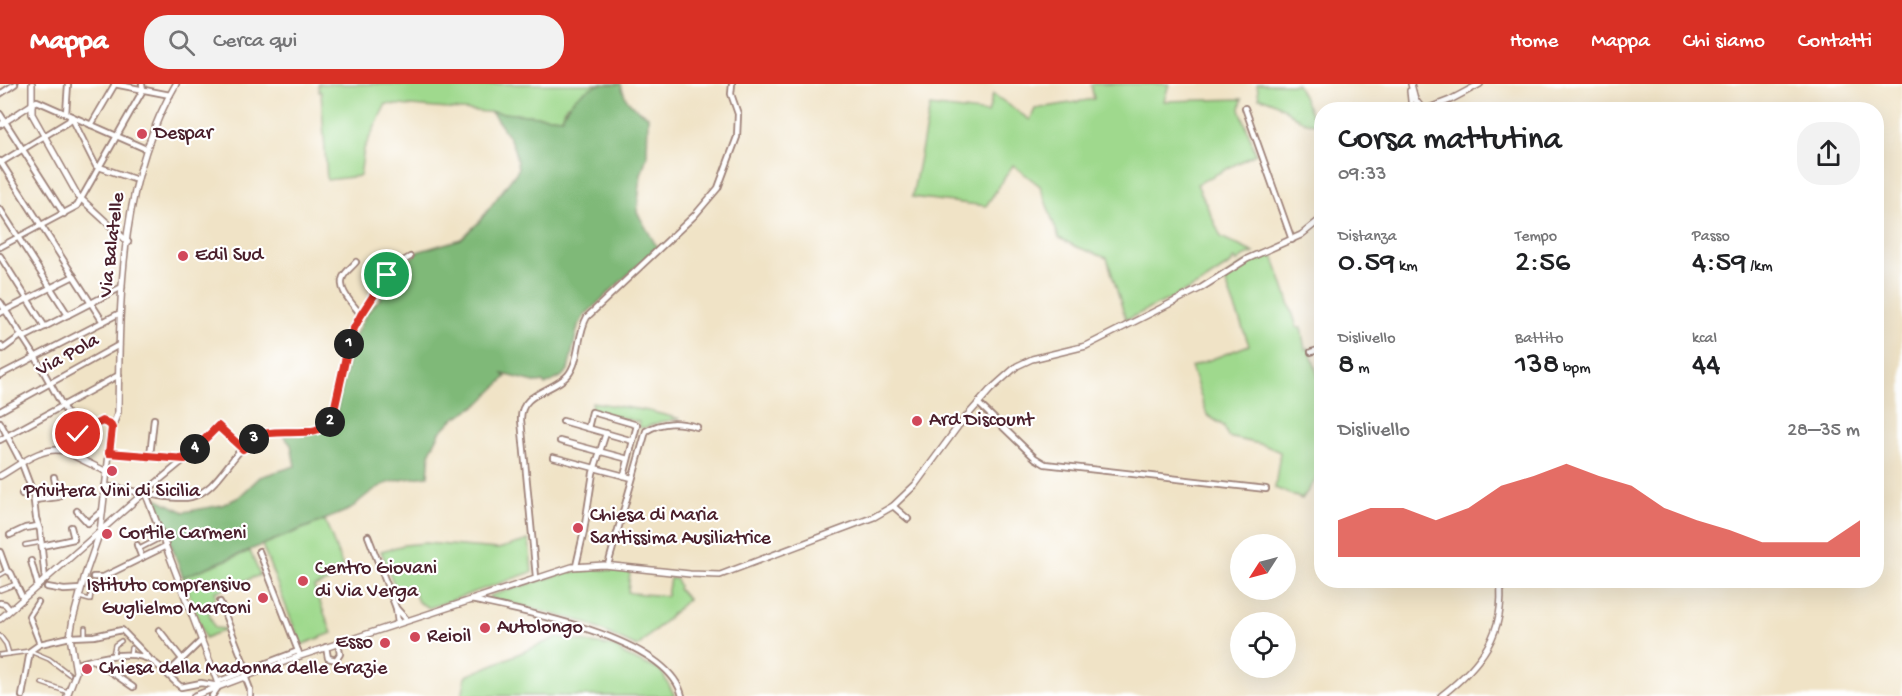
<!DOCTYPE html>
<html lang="it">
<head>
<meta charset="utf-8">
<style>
	:root { --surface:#fff; --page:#f2f2f2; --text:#202124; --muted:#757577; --accent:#d93025 }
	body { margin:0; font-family:"Gochi Hand",sans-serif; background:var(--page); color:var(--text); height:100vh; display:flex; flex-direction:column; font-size:22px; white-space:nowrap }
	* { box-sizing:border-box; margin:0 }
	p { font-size:20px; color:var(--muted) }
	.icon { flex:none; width:33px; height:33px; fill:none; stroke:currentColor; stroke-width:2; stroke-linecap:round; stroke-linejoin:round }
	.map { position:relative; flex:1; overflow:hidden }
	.drawer { position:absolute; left:1314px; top:18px; width:570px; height:486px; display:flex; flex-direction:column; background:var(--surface); border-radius:24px; box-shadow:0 6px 24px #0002 }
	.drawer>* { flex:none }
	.needle { width:39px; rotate:234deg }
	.controls { position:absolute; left:1230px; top:450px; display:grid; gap:12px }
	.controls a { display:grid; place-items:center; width:66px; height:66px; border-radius:50%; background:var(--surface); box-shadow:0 6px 24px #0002; font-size:30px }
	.pin { position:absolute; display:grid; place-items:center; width:51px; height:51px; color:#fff; margin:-26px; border:3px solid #fff; border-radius:50%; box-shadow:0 2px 6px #0007 }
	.km { position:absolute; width:30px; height:30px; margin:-15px; border-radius:50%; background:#222; color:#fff; font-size:16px; line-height:30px; text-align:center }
	.round { display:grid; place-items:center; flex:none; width:63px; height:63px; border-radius:24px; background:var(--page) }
	.summary { display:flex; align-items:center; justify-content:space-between; height:102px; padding:0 24px }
	h1 { font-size:33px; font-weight:600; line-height:45px }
	.figures { display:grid; grid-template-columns:repeat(3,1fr); gap:9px; height:102px; padding:6px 24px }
	.figures div { display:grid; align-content:center }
	.figures b { font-size:30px; font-weight:600 }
	.figures small { font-size:16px; font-weight:400 }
	.figures p { font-size:16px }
	.chart { height:168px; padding:12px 24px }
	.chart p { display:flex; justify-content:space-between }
	.chart svg { width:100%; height:108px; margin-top:6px; fill:var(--accent); opacity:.7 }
	header { display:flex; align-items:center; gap:36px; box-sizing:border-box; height:84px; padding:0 30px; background:var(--accent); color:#fff }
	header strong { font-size:28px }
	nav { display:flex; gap:33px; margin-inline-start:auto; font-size:21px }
	.search { width:420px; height:54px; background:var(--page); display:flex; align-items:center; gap:15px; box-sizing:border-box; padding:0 21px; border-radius:24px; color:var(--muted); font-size:22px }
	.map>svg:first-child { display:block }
</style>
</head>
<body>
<header>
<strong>Mappa</strong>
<div class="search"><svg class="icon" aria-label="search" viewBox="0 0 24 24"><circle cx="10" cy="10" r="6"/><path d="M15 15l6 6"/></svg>Cerca qui</div>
<nav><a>Home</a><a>Mappa</a><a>Chi siamo</a><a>Contatti</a></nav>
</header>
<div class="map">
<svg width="1902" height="612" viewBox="0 0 1902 612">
	<rect width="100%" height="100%" fill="#fff"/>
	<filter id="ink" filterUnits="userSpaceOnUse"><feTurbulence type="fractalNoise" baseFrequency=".0167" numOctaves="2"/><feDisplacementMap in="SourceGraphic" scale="12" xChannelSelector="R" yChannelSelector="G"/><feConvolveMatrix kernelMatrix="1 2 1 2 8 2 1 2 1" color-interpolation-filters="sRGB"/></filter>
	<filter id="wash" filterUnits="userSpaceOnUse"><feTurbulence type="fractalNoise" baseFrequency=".008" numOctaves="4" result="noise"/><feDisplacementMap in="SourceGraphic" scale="24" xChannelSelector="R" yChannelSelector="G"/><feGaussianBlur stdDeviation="1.35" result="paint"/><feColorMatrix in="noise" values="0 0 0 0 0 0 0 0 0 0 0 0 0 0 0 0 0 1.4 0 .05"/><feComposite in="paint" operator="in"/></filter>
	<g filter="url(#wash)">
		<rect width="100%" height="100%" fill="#f0e3c6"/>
		<!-- green -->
		<g fill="#9fd98d" stroke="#747c5c" stroke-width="1.5">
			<polygon points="318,0 601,0 566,22 562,34 386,20 364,65 360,92 327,96 321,8 319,8"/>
			<polygon points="1091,0 1169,0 1164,17 1242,15 1240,25 1256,70 1197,100 1221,153 1254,169 1243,173 1236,178 1235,175 1232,177 1232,179 1200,200 1126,236 1107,174 1077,163 1059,154 1040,102 1013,81 986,122 912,113 930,22 988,29 993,10 1030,36 1035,25 1094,15"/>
			<path d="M1257,0H1297L1316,40C1290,38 1282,15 1259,14Z"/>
			<polygon points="1272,168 1297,243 1301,243 1305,265 1309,264 1321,301 1321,388 1302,415 1275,404 1280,368 1264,361 1228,353 1224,342 1207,331 1191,283 1249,261 1224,194 1241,181"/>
			<polygon points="592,318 649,327 680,335 660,338 644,344 639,343 639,338 591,326"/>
			<polygon points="325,436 346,491 314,503 332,549 301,561 262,461"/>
			<polygon points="529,456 532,488 429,524 418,518 412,503 397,508 381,467 404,461 425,459 498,465"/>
			<path d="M250,467L260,491L215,508L216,512C207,528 207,528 215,544L227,545L205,554L183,493Z"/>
			<polygon points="593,485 628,487 630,488 628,508 631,509 667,512 670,494 676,495 679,502 678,505 688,515 637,563 584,538 490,514 489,512 565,489"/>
			<polygon points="558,553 615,563 625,571 661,587 675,612 462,612 466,592"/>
		</g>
		<!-- forest -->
		<path fill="#7fb978" stroke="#646c52" stroke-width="1.5" d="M601,0H621C624,17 634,24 648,32L647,72L641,91L637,128L657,163L585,231L578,242L568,286L561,293L545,301L543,298L538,299L503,290L506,293L479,320L453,335L440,348L430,368L428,392C390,397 379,397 351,425L183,493L154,413L184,428L222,421L239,413L260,393L295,382L291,361L283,351C303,351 319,351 334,338L354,254L367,229L381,214L385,198L401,180L410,176L417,168L461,155L479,138L518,86C516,59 506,48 491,28L562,34C568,17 583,5 601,0Z"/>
	</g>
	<g filter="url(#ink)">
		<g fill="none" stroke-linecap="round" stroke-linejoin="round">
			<!-- pedestrian casing -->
			<g stroke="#9d8178" stroke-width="6">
				<g id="pedestrian">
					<polyline points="25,461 42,458"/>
					<polyline points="139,465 162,453"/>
					<polyline points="0,491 7,487"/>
					<polyline points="0,506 16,500"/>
					<polyline points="79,513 90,516 91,509"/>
					<polyline points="85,544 85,552"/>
					<polyline points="0,552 6,560 9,570"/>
					<polyline points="0,571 30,567 49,575 69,590"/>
					<polyline points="113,571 115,561 121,557"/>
					<polyline points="130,571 131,564"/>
					<polyline points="42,599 68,608"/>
				</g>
			</g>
			<!-- minor casing -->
			<g stroke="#9d8178" stroke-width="8">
				<g id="minor">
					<polyline points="114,0 170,11"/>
					<polyline points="0,10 15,0"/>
					<polyline points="1245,24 1292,156"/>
					<polyline points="0,30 64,130"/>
					<polyline points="66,30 68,0"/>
					<polyline points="0,41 37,17 146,65"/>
					<polyline points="91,41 115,0"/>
					<polyline points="0,77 103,238"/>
					<polyline points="0,79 69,37 71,32 96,82 137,96"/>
					<polyline points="0,125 68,231"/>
					<polyline points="0,163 77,122 143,6 142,0"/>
					<polyline points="0,172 45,243"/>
					<path d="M356,178C352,183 346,187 343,193C337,206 354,221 361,231"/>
					<polyline points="0,218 35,272 78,350"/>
					<polyline points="0,229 74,192"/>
					<polyline points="23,254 122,203"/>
					<polyline points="0,261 3,265 22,251"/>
					<polyline points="1311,268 1322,265"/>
					<polyline points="0,291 120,229"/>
					<polyline points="978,319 1035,374 1045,380 1266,405"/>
					<polyline points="0,327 119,261"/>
					<polyline points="563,337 633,357"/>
					<polyline points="0,338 22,380 33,409 36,434 40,446 45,496"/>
					<polyline points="588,344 592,328 637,341 624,392"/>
					<polyline points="0,356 119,291"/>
					<polyline points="560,357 628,375"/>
					<polyline points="109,369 185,375"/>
					<polyline points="150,372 154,335"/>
					<polyline points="553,373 632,394"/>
					<path d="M105,402C126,405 172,417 191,413C220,406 232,365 258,352C280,342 322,359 333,331L351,250L354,242C369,218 385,186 410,173"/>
					<polyline points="145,408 185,375 218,342 243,365"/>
					<polyline points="22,410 32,405"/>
					<polyline points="35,416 58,413 54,393"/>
					<polyline points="893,422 908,435"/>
					<polyline points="77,427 88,439 102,427"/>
					<polyline points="10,451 25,444 38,442"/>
					<polyline points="368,452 396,524 398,539"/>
					<polyline points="137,461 142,474"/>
					<polyline points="42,462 74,455 71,443"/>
					<polyline points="259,467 300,572"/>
					<polyline points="0,468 7,487 11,489 23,515"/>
					<polyline points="31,477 38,502"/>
					<path d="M608,481L646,347C663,337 679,338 697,343"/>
					<polyline points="576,482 584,447 593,389 606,349"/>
					<polyline points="93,493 103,493 166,462"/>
					<path d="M536,493L521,336C520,308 553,308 568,291C580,277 577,250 587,233L695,131L718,104L737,53L738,30L731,10L732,0"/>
					<polyline points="47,503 64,506 81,505"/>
					<path d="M471,516C522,527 668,553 682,612"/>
					<polyline points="220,518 247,587"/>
					<polyline points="0,519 5,520 10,526"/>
					<polyline points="396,524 407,536"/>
					<polyline points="159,546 182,575"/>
					<polyline points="40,560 70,553 94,552 122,546 149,574"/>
					<polyline points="326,563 328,574 336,576 340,570 338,559"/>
					<polyline points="93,576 133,603"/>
					<path d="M76,580C98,574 132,564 152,577C162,583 171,595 181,603L201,599L219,602L212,612"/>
					<polyline points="172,585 201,557"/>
					<polyline points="245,592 250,605 250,612"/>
					<polyline points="217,598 298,567"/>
					<polyline points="22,612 30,567 40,560 29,532 38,518"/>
				</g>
			</g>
			<!-- tertiary casing -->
			<g stroke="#9d8178" stroke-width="8">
				<g id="tertiary">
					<polyline points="32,0 32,30 78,112 128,158"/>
					<polyline points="1411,0 1415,15 1423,26"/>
					<polyline points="1410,7 1412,26"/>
					<polyline points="1424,26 1450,16 1480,0"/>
					<polyline points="107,388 64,367 63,360 102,337 110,340 112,344"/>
					<path d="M0,392C18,382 42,361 64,367"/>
					<polyline points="0,535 145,408 219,602"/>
					<path d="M67,612L76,588L70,553L73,535L85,491L100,448L112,344L118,328C120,218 118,98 176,0"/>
					<polyline points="194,612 300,572 572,483 604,481 690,490 720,491 874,433 893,422 915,401 959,341 990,306 1017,282 1032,275 1086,262 1201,204 1247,175 1301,151 1322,134"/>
					<path d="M1441,612C1481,581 1506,549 1500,496"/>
				</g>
			</g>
			<!-- pedestrian -->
			<use href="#pedestrian" stroke="#fff" stroke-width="3"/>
			<!-- minor -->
			<use href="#minor" stroke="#fff" stroke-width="4.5"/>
			<!-- tertiary -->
			<use href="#tertiary" stroke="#fff" stroke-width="5"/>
		</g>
	</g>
	<g fill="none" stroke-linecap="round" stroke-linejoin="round" filter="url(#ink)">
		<!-- route casing -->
		<g stroke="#fff" stroke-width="12">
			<path id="route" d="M78,350L102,337L110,340L112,344L109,369L185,375L218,342L243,365C248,360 252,355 258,352C280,342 322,359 333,331L351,250L361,231L387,191"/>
		</g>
		<!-- route -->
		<use href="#route" stroke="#d93025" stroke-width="8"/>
	</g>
	<!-- markers -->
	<g fill="#d1495b" stroke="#fff" stroke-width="2">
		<circle cx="142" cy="50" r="6"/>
		<circle cx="183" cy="172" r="6"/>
		<circle cx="917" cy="337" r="6"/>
		<circle cx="112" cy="387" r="6"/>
		<circle cx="578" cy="444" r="6"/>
		<circle cx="107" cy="450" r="6"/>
		<circle cx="303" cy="497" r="6"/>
		<circle cx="263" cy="514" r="6"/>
		<circle cx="485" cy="544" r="6"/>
		<circle cx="415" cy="553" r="6"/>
		<circle cx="385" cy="559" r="6"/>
		<circle cx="87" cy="585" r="6"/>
	</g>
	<g text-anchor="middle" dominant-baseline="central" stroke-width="4.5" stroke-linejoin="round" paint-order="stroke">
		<!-- poi labels -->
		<g font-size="20" fill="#4a1f2b" stroke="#fff" text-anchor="start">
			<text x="154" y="50">Despar</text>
			<text x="195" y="172">Edil Sud</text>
			<text x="929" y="337">Ard Discount</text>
			<text x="112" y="408" text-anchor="middle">Privitera Vini di Sicilia</text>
			<text x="590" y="432">Chiesa di Maria<tspan x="590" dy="23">Santissima Ausiliatrice</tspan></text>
			<text x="119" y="450">Cortile Carmeni</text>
			<text x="315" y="485">Centro Giovani<tspan x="315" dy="23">di Via Verga</tspan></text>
			<text x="251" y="502" text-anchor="end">Istituto comprensivo<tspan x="251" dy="23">Guglielmo Marconi</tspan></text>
			<text x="497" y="544">Autolongo</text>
			<text x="427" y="553">Reioil</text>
			<text x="373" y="559" text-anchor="end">Esso</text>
			<text x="99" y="585">Chiesa della Madonna delle Grazie</text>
		</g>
		<!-- street labels -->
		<g font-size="20" fill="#4a1f2b" stroke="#fff">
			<text transform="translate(113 161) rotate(-83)">Via Balatelle</text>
			<text transform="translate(68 272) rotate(-29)">Via Pola</text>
		</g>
	</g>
</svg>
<div class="controls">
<a><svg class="needle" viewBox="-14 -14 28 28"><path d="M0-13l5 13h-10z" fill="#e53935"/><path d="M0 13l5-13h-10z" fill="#757577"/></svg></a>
<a><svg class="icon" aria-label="locate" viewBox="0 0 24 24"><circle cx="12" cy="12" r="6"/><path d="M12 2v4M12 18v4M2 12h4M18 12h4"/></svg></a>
</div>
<div class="pin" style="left:387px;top:191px;background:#1e9e55"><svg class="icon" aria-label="arrive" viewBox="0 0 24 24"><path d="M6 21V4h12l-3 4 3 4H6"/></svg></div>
<div class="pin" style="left:78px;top:350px;background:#d93025"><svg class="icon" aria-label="check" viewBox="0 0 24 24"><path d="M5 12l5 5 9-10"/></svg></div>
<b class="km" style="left:349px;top:260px">1</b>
<b class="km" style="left:330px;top:338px">2</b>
<b class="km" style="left:254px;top:355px">3</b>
<b class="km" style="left:195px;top:365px">4</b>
<section class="drawer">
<div class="summary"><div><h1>Corsa mattutina</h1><p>09:33</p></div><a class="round"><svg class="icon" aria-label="share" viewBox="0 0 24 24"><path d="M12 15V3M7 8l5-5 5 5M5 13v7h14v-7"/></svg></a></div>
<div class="figures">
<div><p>Distanza</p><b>0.59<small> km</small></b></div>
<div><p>Tempo</p><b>2:56</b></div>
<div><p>Passo</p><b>4:59<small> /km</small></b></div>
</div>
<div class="figures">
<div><p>Dislivello</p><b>8<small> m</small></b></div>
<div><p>Battito</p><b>138<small> bpm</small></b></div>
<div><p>kcal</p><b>44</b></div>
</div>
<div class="chart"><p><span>Dislivello</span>28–35 m</p>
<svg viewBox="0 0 160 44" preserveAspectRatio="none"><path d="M0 44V29L10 24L20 24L30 29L40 24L50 15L60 11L70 6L80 11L90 15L100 24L110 29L120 33L130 38L140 38L150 38L160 29V44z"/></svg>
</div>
</section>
</div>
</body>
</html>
